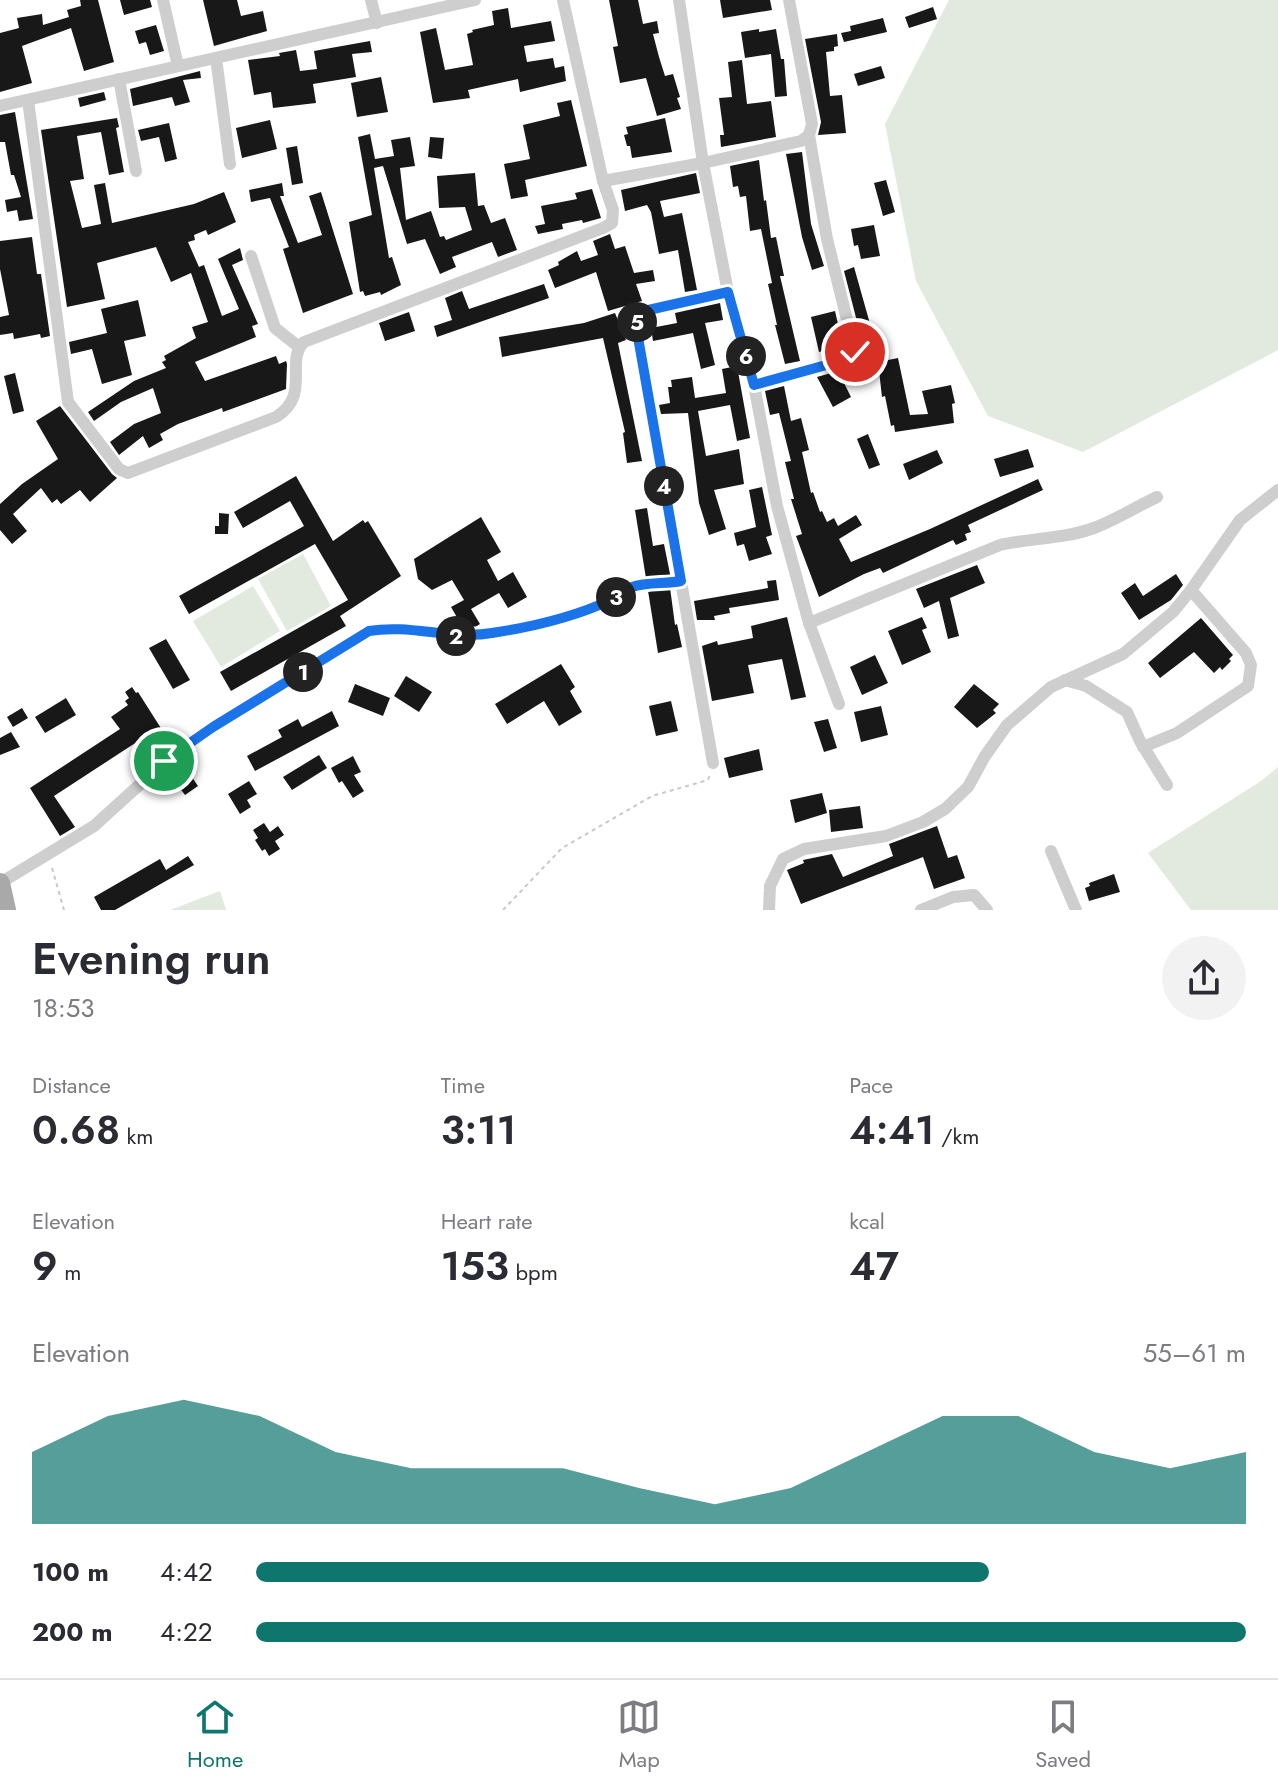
<!DOCTYPE html>
<html lang="en">
<head>
<meta charset="utf-8">
<style>
	:root { --surface:#fff; --page:#f2f2f3; --text:#2b2b33; --muted:#7c7c81; --line:#e1e1e2; --accent:#0f766e }
	body { margin:0; font-family:Jost,sans-serif; background:var(--page); color:var(--text); height:100vh; display:flex; flex-direction:column; font-size:30px; white-space:nowrap }
	* { box-sizing:border-box; margin:0 }
	p { font-size:26px; color:var(--muted) }
	.icon { flex:none; width:44px; height:44px; fill:none; stroke:currentColor; stroke-width:2; stroke-linecap:round; stroke-linejoin:round }
	.map { position:relative; height:910px; overflow:hidden }
	.drawer { display:flex; flex-direction:column; background:var(--surface); flex:1 }
	.drawer>* { flex:none }
	.pin { position:absolute; display:grid; place-items:center; width:68px; height:68px; color:#fff; margin:-34px; border:4px solid #fff; border-radius:50%; box-shadow:0 2px 8px #0007 }
	.km { position:absolute; width:40px; height:40px; margin:-20px; border-radius:50%; background:#222; color:#fff; font-size:22px; line-height:40px; text-align:center }
	.round { display:grid; place-items:center; flex:none; width:84px; height:84px; border-radius:42px; background:var(--page) }
	.headline { display:flex; align-items:center; justify-content:space-between; height:136px; padding:0 32px }
	h1 { font-size:44px; font-weight:600; line-height:60px }
	.metrics { display:grid; grid-template-columns:repeat(3,1fr); gap:12px; height:136px; padding:8px 32px }
	.metrics div { display:grid; align-content:center }
	.metrics b { font-size:40px; font-weight:600 }
	.metrics small { font-size:22px; font-weight:400 }
	.metrics p { font-size:22px }
	.chart { height:224px; padding:16px 32px }
	.chart p { display:flex; justify-content:space-between }
	.chart svg { width:100%; height:144px; margin-top:8px; fill:var(--accent); opacity:.7 }
	ul { padding:0 32px; list-style:none; font-size:26px }
	li { display:grid; grid-template-columns:128px 96px 1fr; align-items:center; height:60px }
	li i { height:20px; border-radius:10px; background:var(--accent) }
	.menu { display:flex; justify-content:space-around; align-items:center; height:112px; border-top:2px solid var(--line); background:var(--surface); font-size:22px; color:var(--muted) }
	.menu a { display:grid; justify-items:center; gap:4px }
	.menu .selected { color:var(--accent) }
	.map>svg:first-child { display:block }
</style>
</head>
<body>
<div class="map">
<svg width="1278" height="910" viewBox="0 0 1278 910">
	<rect width="100%" height="100%" fill="#fff"/>
	<!-- green -->
	<g fill="#e2e9de">
		<polygon points="949,0 1278,0 1278,350 1083,452 988,416 916,281 885,124"/>
		<polygon points="303,554 331,606 287,631 258,579"/>
		<polygon points="253,586 280,631 221,667 193,621"/>
		<polygon points="1278,767 1278,910 1191,910 1148,853 1261,781"/>
		<polygon points="220,891 226,910 170,910"/>
	</g>
	<!-- building -->
	<g fill="#181818">
		<polygon points="80,0 98,0 114,62 84,71 71,28 22,46 32,83 0,92 0,33 19,28 17,18 42,14 43,25 69,17 67,10 81,6"/>
		<polygon points="120,0 150,0 152,7 124,15"/>
		<polygon points="203,0 237,0 241,16 263,11 267,31 214,46"/>
		<polygon points="609,0 638,0 643,24 657,21 659,33 653,34 659,57 665,76 673,74 680,97 677,98 681,109 657,116 646,78 620,83 613,47 618,46"/>
		<polygon points="720,0 770,0 772,10 723,18"/>
		<polygon points="933,7 937,19 909,28 905,17"/>
		<polygon points="508,8 511,28 551,21 555,41 524,46 527,62 553,58 555,68 564,66 566,81 520,92 518,79 468,90 470,98 433,103 420,32 436,28 445,70 473,65 467,34 473,32 472,30 494,25 492,11"/>
		<polygon points="883,18 887,32 844,42 841,33 851,31 850,26"/>
		<polygon points="156,25 164,51 150,55 146,42 139,44 135,31"/>
		<polygon points="759,29 759,32 776,29 781,59 784,59 787,96 775,97 771,54 745,58 741,32"/>
		<polygon points="837,34 838,46 834,47 834,51 826,52 830,96 842,95 846,133 818,135 821,122 805,39"/>
		<polygon points="370,41 372,52 352,54 356,77 313,84 316,103 273,108 271,92 254,95 248,60 280,56 279,53 296,50 300,71 317,69 314,51"/>
		<polygon points="742,60 747,104 771,101 776,137 721,147 720,135 724,135 719,98 732,97 728,62"/>
		<polygon points="881,66 885,78 858,86 854,74"/>
		<polygon points="200,71 201,78 183,80 190,102 175,106 172,97 133,106 130,89"/>
		<polygon points="381,77 388,112 357,117 351,83"/>
		<polygon points="104,92 106,100 80,107 78,98"/>
		<polygon points="571,100 587,166 525,180 528,196 511,199 504,164 530,159 523,125 560,116 557,103"/>
		<polygon points="15,112 33,219 19,221 17,210 7,212 5,200 21,197 14,175 11,175 5,142 0,142 0,115"/>
		<polygon points="117,118 119,127 116,128 124,172 109,175 101,132 77,136 84,179 70,181 82,228 101,224 94,185 105,183 112,223 194,204 224,192 236,222 208,235 206,230 194,235 195,240 188,242 199,267 204,265 222,316 239,309 218,259 240,248 243,260 232,265 258,324 252,326 256,337 195,362 205,381 276,356 279,364 286,361 287,364 286,389 223,412 222,408 178,424 160,434 163,440 149,448 143,436 119,455 110,442 134,424 161,413 153,388 121,402 94,421 88,412 134,381 166,368 162,362 166,360 164,356 196,338 192,327 208,322 191,273 171,282 156,247 97,263 105,299 67,307 41,130"/>
		<polygon points="665,118 672,152 632,158 630,146 627,146 624,135 628,134 626,127"/>
		<polygon points="270,120 277,149 242,158 236,128"/>
		<polygon points="169,123 177,159 165,162 159,137 141,141 138,130"/>
		<polygon points="370,134 375,159 394,156 391,140 410,137 415,166 400,168 406,220 431,211 440,237 444,236 446,240 472,230 465,207 439,208 437,176 475,173 478,206 484,205 491,223 505,218 517,250 498,257 492,242 452,257 456,267 440,274 425,239 407,244 383,166 374,168 389,258 392,257 401,285 381,295 380,292 365,296 363,291 360,292 349,222 372,215 358,137"/>
		<polygon points="430,137 444,138 442,159 428,157"/>
		<polygon points="297,146 303,183 292,185 286,148"/>
		<polygon points="802,152 811,224 824,266 812,270 802,237 786,154"/>
		<polygon points="759,160 764,201 766,200 771,238 776,237 784,276 780,276 800,361 785,364 775,325 777,325 768,284 772,283 761,229 750,231 746,196 740,197 738,186 733,187 730,166"/>
		<polygon points="696,173 700,193 660,201 664,217 682,213 697,290 685,292 678,250 659,254 651,212 647,205 625,211 621,190"/>
		<polygon points="886,180 895,212 883,216 874,183"/>
		<polygon points="282,183 284,196 280,196 298,243 322,235 309,196 321,192 353,294 303,313 283,249 289,247 270,198 251,202 249,190"/>
		<polygon points="592,189 601,218 583,223 582,220 562,224 563,229 538,234 535,226 545,224 541,206 577,199 575,193"/>
		<polygon points="874,225 880,256 861,259 858,245 854,246 851,229"/>
		<polygon points="610,234 615,249 625,246 634,273 653,270 655,281 636,284 642,301 608,311 596,272 555,288 548,270 559,265 558,262 577,251 581,261 598,255 593,241"/>
		<polygon points="32,237 37,274 41,274 50,336 41,338 40,334 14,339 13,333 0,335 0,317 9,315 0,269 0,241"/>
		<polygon points="854,267 874,338 862,341 844,271"/>
		<polygon points="544,284 549,298 437,337 434,326 452,320 445,298 462,291 469,309"/>
		<polygon points="138,300 146,336 124,341 132,375 102,384 92,349 71,354 69,342 107,333 101,309"/>
		<polygon points="720,303 723,320 705,323 715,365 701,369 693,333 653,341 651,328 677,323 675,313"/>
		<polygon points="835,311 843,346 819,352 811,317"/>
		<polygon points="409,312 415,331 385,341 379,323"/>
		<polygon points="615,313 626,340 618,343 642,461 627,463 623,433 625,432 603,338 502,357 499,337 584,323"/>
		<polygon points="898,358 910,415 928,414 922,391 951,385 955,403 952,404 954,423 895,432 894,425 891,426 885,396 882,397 878,362"/>
		<polygon points="737,366 750,438 737,441 730,405 698,411 706,456 739,449 744,484 714,490 726,529 709,535 699,503 688,413 661,414 659,405 670,403 668,387 672,387 671,380 692,377 695,398 726,393 722,369"/>
		<polygon points="838,371 851,397 833,407 817,377"/>
		<polygon points="15,373 24,411 13,414 4,376"/>
		<polygon points="784,386 791,421 801,418 809,450 802,452 811,493 813,492 820,512 822,511 827,522 834,518 838,526 856,515 862,525 839,539 851,562 930,529 1038,479 1043,490 968,525 971,532 965,534 967,540 956,545 953,540 883,573 880,568 864,574 819,597 796,536 802,534 791,499 794,499 785,462 791,461 779,413 770,415 765,391"/>
		<polygon points="60,406 112,474 117,478 90,502 80,490 61,504 57,499 52,503 41,488 13,514 27,531 12,544 0,530 0,504 22,484 58,459 36,421"/>
		<polygon points="868,434 880,465 869,469 857,439"/>
		<polygon points="1028,449 1034,467 1000,477 994,459"/>
		<polygon points="937,450 943,463 909,480 903,464"/>
		<polygon points="296,476 333,541 363,520 365,523 368,521 401,576 340,616 346,626 231,691 220,672 348,600 315,544 189,614 179,596 304,526 290,501 243,528 234,512"/>
		<polygon points="762,487 772,535 766,537 772,554 749,561 744,544 737,546 734,533 756,527 749,490"/>
		<polygon points="647,508 653,546 664,544 671,579 669,580 675,625 677,624 682,647 658,653 635,510"/>
		<polygon points="219,513 229,514 228,534 215,534 215,526 219,526"/>
		<polygon points="481,517 501,552 487,560 498,581 513,572 527,597 508,608 499,593 471,609 480,624 466,633 451,607 464,600 452,580 432,590 418,579 414,559"/>
		<polygon points="977,565 985,583 950,598 959,636 948,639 939,601 924,608 916,589"/>
		<polygon points="1176,574 1183,585 1171,600 1139,620 1121,593 1135,583 1143,596"/>
		<polygon points="776,580 779,600 729,608 730,613 714,616 715,620 697,620 694,601 768,588 767,581"/>
		<polygon points="787,617 806,697 791,700 782,659 748,665 754,693 712,701 702,646 717,641 718,645 753,638 751,626"/>
		<polygon points="922,617 927,628 922,630 931,652 902,665 888,631"/>
		<polygon points="1201,618 1233,655 1229,659 1231,661 1222,670 1220,667 1214,673 1194,652 1160,678 1148,663"/>
		<polygon points="166,639 190,680 173,689 149,648"/>
		<polygon points="875,655 888,683 862,695 850,667"/>
		<polygon points="561,664 575,687 570,691 582,712 559,726 544,701 507,724 495,704"/>
		<polygon points="406,676 432,692 419,712 394,696"/>
		<polygon points="355,684 390,698 383,716 348,702"/>
		<polygon points="974,684 999,704 993,710 996,713 977,728 954,707"/>
		<polygon points="132,687 136,693 138,692 171,744 158,756 146,736 54,796 75,827 60,836 30,788 120,729 111,717 128,705 125,701 129,698 125,692"/>
		<polygon points="66,698 76,715 45,733 35,717"/>
		<polygon points="671,701 678,731 656,736 649,706"/>
		<polygon points="881,706 888,735 861,742 854,712"/>
		<polygon points="22,708 28,718 13,727 7,717"/>
		<polygon points="332,711 339,726 255,771 247,756 282,737 278,730 298,719 302,727"/>
		<polygon points="828,719 837,748 824,752 814,722"/>
		<polygon points="11,732 20,747 0,755 0,738"/>
		<polygon points="759,749 763,770 729,778 724,758"/>
		<polygon points="319,755 327,768 292,790 283,777"/>
		<polygon points="353,756 361,772 354,775 364,791 353,798 342,781 339,783 331,768"/>
		<polygon points="187,770 198,786 185,795 173,779"/>
		<polygon points="249,781 257,794 247,800 251,807 240,814 228,794"/>
		<polygon points="822,793 827,813 795,823 790,800"/>
		<polygon points="860,806 863,828 831,832 829,810"/>
		<polygon points="264,823 270,832 278,826 284,835 275,841 280,849 269,856 265,849 262,851 255,840 258,838 253,830"/>
		<polygon points="937,826 948,858 957,855 965,878 934,889 923,857 801,904 787,870 804,863 803,860 832,854 843,877 893,856 889,844"/>
		<polygon points="188,856 194,865 115,910 101,910 94,897 160,859 166,870"/>
		<polygon points="1114,874 1120,892 1089,901 1085,888 1090,886 1089,883"/>
	</g>
	<g fill="none" stroke-linecap="round" stroke-linejoin="round">
		<!-- path -->
		<g stroke="#c8c8c8" stroke-width="2" stroke-dasharray="4 4" stroke-linecap="butt">
			<polyline points="381,629 430,631 457,636 492,633 572,615 614,599 631,587 668,583"/>
			<polyline points="52,868 64,910"/>
			<polyline points="503,910 562,848 652,796 708,780 710,774"/>
		</g>
		<!-- street -->
		<g stroke="#cecece" stroke-width="12">
			<polyline points="163,0 178,66"/>
			<polyline points="371,0 377,23"/>
			<polyline points="679,0 703,163 728,292 644,311 636,326 713,763"/>
			<polyline points="216,58 230,164"/>
			<polyline points="119,79 136,171"/>
			<path d="M28,100L68,402L119,469L128,473L276,417C312,394 284,362 304,342L603,228L612,223L613,210L603,181L563,0"/>
			<polyline points="0,106 475,0"/>
			<polyline points="603,181 703,163 801,141 809,135 812,124 789,0"/>
			<polyline points="251,256 275,328 299,347"/>
			<polyline points="728,292 754,385 777,506 809,623 839,704"/>
			<polyline points="754,385 848,359 855,352 827,239 809,135"/>
			<path d="M809,623L1000,545C1031,538 1064,539 1094,528C1115,520 1136,507 1157,497"/>
			<polyline points="1065,680 1086,686 1127,712 1140,741 1167,785"/>
			<polyline points="1143,747 1177,733 1248,686 1251,665 1246,653 1191,590"/>
			<polyline points="1051,851 1076,910"/>
			<polyline points="0,883 94,826 180,748 369,631"/>
			<polyline points="769,910 770,886 783,859 804,849 886,836 923,822 945,809 968,787 985,756 1007,725 1051,687 1123,654 1173,612 1191,590 1240,520 1278,490"/>
			<polyline points="921,910 953,897 974,895 987,910"/>
		</g>
		<!-- primary -->
		<polyline stroke="#a9a9a9" stroke-width="20" points="0,883 6,910"/>
	</g>
	<g fill="none" stroke-linecap="round" stroke-linejoin="round">
		<!-- route casing -->
		<g stroke="#fff" stroke-width="16">
			<path id="route" d="M164,761L213,727L369,631C410,624 451,640 492,633C532,627 574,617 611,600C618,597 624,589 632,587C646,582 666,584 681,581L636,326L644,311L728,292L754,385L848,359L855,352"/>
		</g>
		<!-- route -->
		<use href="#route" stroke="#1a73e8" stroke-width="10"/>
	</g>
</svg>
<div class="pin" style="left:164px;top:761px;background:#1e9e55"><svg class="icon" aria-label="arrive" viewBox="0 0 24 24"><path d="M6 21V4h12l-3 4 3 4H6"/></svg></div>
<div class="pin" style="left:855px;top:352px;background:#d93025"><svg class="icon" aria-label="check" viewBox="0 0 24 24"><path d="M5 12l5 5 9-10"/></svg></div>
<b class="km" style="left:303px;top:672px">1</b>
<b class="km" style="left:456px;top:636px">2</b>
<b class="km" style="left:616px;top:597px">3</b>
<b class="km" style="left:664px;top:486px">4</b>
<b class="km" style="left:637px;top:322px">5</b>
<b class="km" style="left:746px;top:356px">6</b>
</div>
<section class="drawer">
<div class="headline"><div><h1>Evening run</h1><p>18:53</p></div><a class="round"><svg class="icon" aria-label="share" viewBox="0 0 24 24"><path d="M12 15V3M7 8l5-5 5 5M5 13v7h14v-7"/></svg></a></div>
<div class="metrics">
<div><p>Distance</p><b>0.68<small> km</small></b></div>
<div><p>Time</p><b>3:11</b></div>
<div><p>Pace</p><b>4:41<small> /km</small></b></div>
</div>
<div class="metrics">
<div><p>Elevation</p><b>9<small> m</small></b></div>
<div><p>Heart rate</p><b>153<small> bpm</small></b></div>
<div><p>kcal</p><b>47</b></div>
</div>
<div class="chart"><p><span>Elevation</span>55–61 m</p>
<svg viewBox="0 0 160 44" preserveAspectRatio="none"><path d="M0 44V22L10 11L20 6L30 11L40 22L50 27L60 27L70 27L80 33L90 38L100 33L110 22L120 11L130 11L140 22L150 27L160 22V44z"/></svg>
</div>
<ul>
<li><b>100 m</b>4:42<i style="width:74%"></i></li>
<li><b>200 m</b>4:22<i style="width:100%"></i></li>
</ul>
</section>
<nav class="menu">
<a class="selected"><svg class="icon" aria-label="home" viewBox="0 0 24 24"><path d="M3 11l9-7 9 7M6 9v11h12V9"/></svg>Home</a>
<a><svg class="icon" aria-label="map" viewBox="0 0 24 24"><path d="M3 6l6-2 6 2 6-2v14l-6 2-6-2-6 2zM9 4v14M15 6v14"/></svg>Map</a>
<a><svg class="icon" aria-label="saved" viewBox="0 0 24 24"><path d="M7 4h10v16l-5-4-5 4z"/></svg>Saved</a>
</nav>
</body>
</html>
